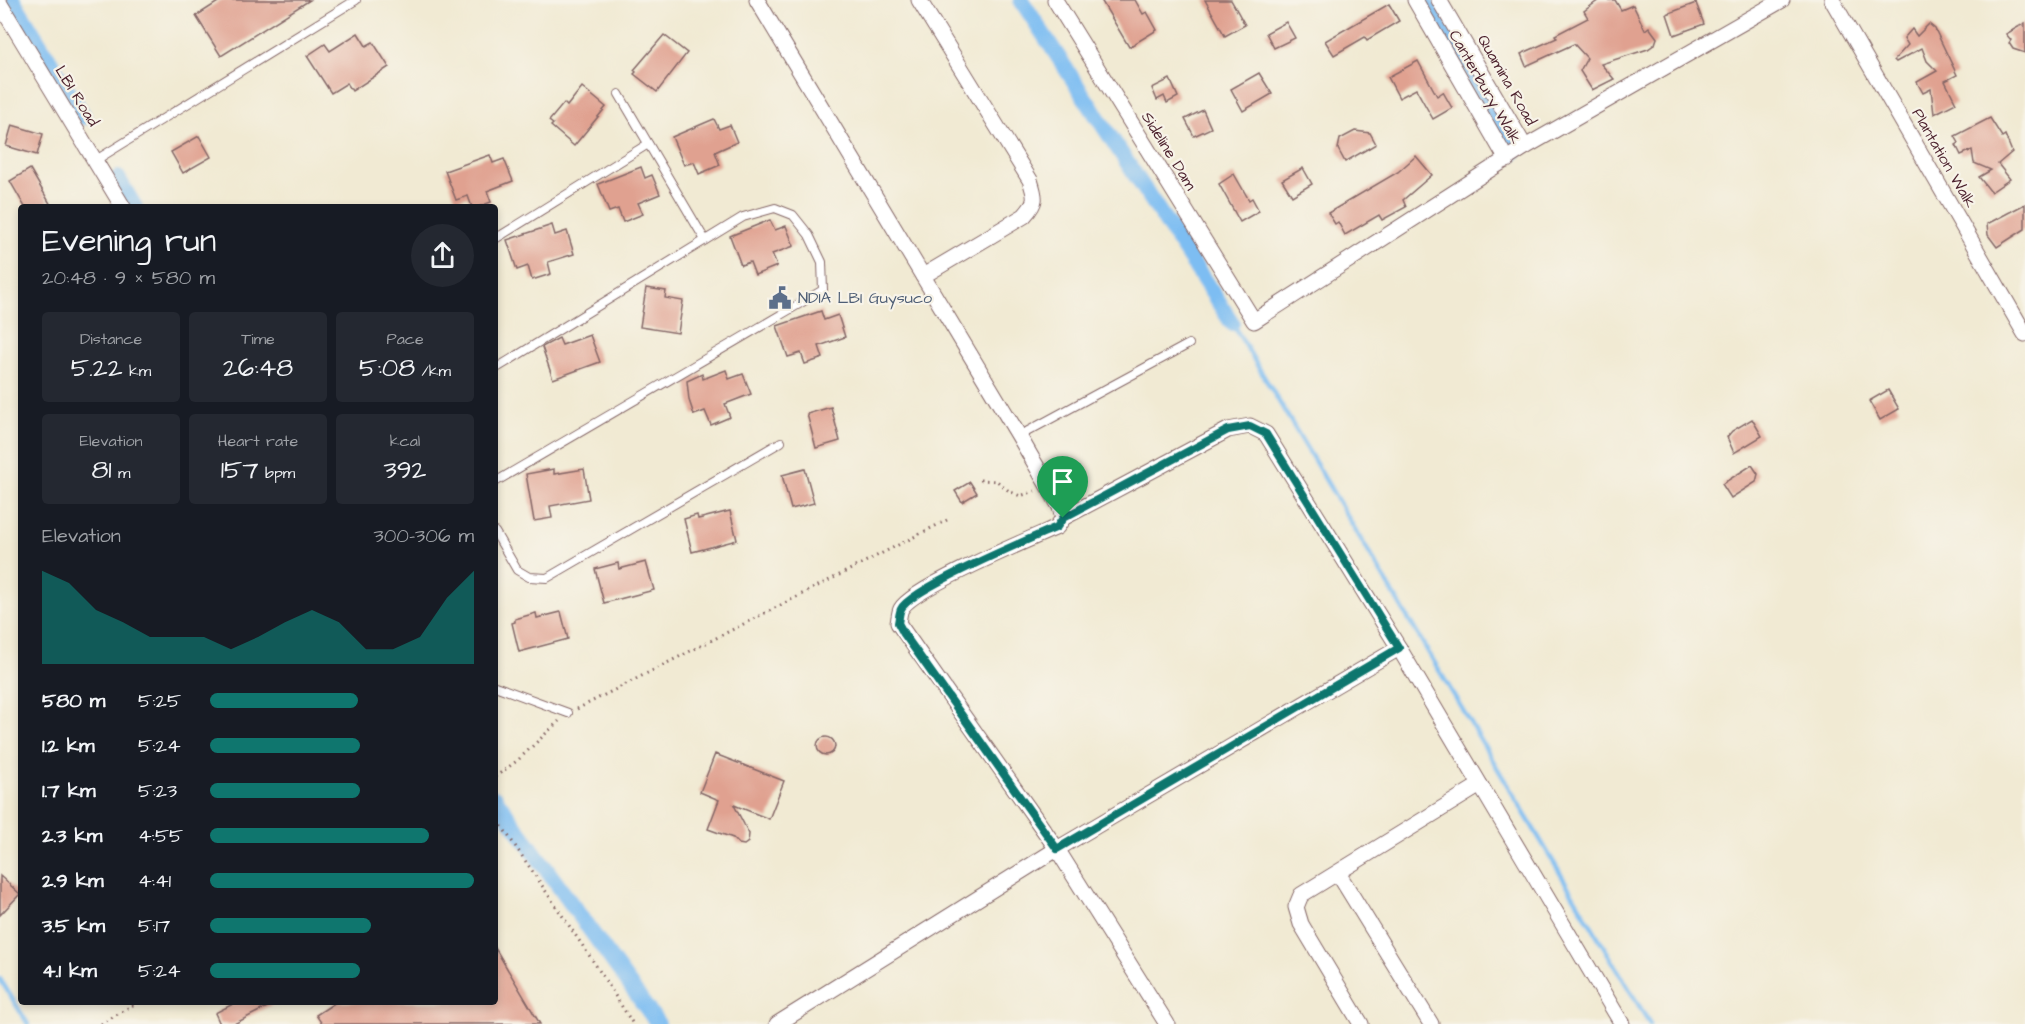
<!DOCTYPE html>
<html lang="en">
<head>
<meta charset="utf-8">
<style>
	:root { --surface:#171b24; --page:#242831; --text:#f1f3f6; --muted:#9ea1a6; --accent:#0f766e }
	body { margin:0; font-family:"Architects Daughter",sans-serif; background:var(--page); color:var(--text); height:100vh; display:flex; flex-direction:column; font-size:22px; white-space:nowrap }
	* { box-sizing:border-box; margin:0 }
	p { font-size:20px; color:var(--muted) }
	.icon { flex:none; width:33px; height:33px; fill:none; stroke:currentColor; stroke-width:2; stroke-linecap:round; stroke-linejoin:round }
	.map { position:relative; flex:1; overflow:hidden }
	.details { position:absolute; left:18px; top:204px; width:480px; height:801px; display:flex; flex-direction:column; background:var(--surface); border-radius:6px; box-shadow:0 3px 9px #0003 }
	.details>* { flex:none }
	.pin { position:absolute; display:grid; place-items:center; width:51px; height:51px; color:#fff; margin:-62px -26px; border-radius:50% 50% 50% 0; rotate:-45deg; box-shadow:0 0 6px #0007 }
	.pin .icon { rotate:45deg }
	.round { display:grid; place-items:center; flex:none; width:63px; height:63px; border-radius:32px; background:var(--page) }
	.summary { display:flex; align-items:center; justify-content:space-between; height:102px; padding:0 24px }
	h1 { font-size:33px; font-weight:600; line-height:45px }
	.stats { display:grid; grid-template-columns:repeat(3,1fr); gap:9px; height:102px; padding:6px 24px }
	.stats div { display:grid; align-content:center; border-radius:6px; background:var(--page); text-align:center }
	.stats b { font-size:26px; font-weight:600 }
	.stats small { font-size:16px; font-weight:400 }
	.stats p { font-size:16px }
	.chart { height:168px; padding:12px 24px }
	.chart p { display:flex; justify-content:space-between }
	.chart svg { width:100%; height:108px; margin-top:6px; fill:var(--accent); opacity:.7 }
	ul { padding:0 24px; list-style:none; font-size:20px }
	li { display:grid; grid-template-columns:96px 72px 1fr; align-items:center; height:45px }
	li i { height:15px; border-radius:8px; background:var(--accent) }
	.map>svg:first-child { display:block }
</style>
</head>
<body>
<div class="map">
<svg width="2025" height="1024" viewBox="0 0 2025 1024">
	<rect width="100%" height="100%" fill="#f7f3e8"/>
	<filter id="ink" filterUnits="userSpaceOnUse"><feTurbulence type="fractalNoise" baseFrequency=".0167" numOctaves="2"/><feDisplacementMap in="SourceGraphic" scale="12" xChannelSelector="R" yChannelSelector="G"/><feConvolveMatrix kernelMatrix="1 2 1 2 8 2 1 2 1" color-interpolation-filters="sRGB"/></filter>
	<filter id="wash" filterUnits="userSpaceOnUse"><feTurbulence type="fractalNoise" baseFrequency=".008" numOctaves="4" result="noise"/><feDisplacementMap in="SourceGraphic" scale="24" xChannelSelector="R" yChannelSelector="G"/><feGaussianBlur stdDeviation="1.35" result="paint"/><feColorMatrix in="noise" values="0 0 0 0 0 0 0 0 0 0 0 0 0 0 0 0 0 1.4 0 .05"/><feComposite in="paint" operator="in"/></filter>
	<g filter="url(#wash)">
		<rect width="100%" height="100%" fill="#f1ead3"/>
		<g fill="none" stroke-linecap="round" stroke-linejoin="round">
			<!-- stream -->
			<g stroke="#7dbdf2" stroke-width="4.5">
				<polyline points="1232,323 1650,1024"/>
				<polyline points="0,979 28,1024"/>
			</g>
			<!-- canal -->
			<g stroke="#7dbdf2" stroke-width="16">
				<polyline points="13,0 84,117"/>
				<polyline points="1021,0 1232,323"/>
				<polyline points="1424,0 1514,152"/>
				<polyline points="118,178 135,207"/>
				<polyline points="495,798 658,1024"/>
			</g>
		</g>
		<g id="blocks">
			<!-- building -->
			<g fill="#e0a190">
				<polygon points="221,0 310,0 221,56 196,16"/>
				<polygon points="1101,0 1135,0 1143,14 1147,12 1157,30 1129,47"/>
				<polygon points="1205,0 1231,0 1245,25 1225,36"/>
				<polygon points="1599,0 1615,0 1621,10 1633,5 1645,30 1649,27 1657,38 1655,44 1648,49 1601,64 1614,79 1592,90 1580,71 1587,58 1574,44 1526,66 1521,54 1557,38 1555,35 1588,18 1584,11"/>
				<polygon points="1696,3 1704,24 1674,35 1667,14"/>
				<polygon points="1389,4 1399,21 1367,40 1365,37 1334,55 1325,41"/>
				<polygon points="1286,22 1295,38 1274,48 1266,33"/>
				<polygon points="2025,23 2025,53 2013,49 2009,43 2011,40 2006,34"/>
				<polygon points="1929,24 1935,29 1957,75 1945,81 1956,103 1934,114 1931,89 1923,93 1917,82 1937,71 1927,61 1922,48 1896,62 1894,60 1908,45 1904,38 1912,29 1917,36"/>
				<polygon points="358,33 366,46 373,42 389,67 352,91 347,83 331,93 307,56 325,44 330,51"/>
				<polygon points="664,35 687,53 657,92 634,74 636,72 634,70"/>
				<polygon points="1418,61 1437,96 1443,92 1452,108 1433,119 1416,89 1399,98 1388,77"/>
				<polygon points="1259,73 1272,94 1243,111 1231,89"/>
				<polygon points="1170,79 1178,97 1167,103 1164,96 1157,100 1152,88"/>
				<polygon points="582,87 606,107 574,146 551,126 553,124 549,121 564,103 567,106"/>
				<polygon points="1203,110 1211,128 1194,136 1185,119"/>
				<polygon points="1990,118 2002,137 2005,135 2012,152 1998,164 2010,179 1991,192 1979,177 1991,170 1974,163 1972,150 1961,155 1956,145 1959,143 1955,136"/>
				<polygon points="714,119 719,129 730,125 737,142 715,152 720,165 699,174 694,162 684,165 672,137"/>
				<polygon points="12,125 43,134 37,155 6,146"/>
				<polygon points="1355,131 1370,133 1376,144 1345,162 1338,149 1340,139"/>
				<polygon points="199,136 211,157 183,173 171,152"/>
				<polygon points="490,155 493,163 504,159 513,181 487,191 491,202 478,207 472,207 468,196 456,200 445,171"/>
				<polygon points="1416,156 1432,175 1403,200 1406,207 1382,220 1379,215 1345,235 1338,222 1335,224 1328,213 1398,172"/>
				<polygon points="641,167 645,178 652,175 660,194 638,203 643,214 623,222 618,209 609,212 598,184"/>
				<polygon points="1303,168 1312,184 1292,196 1282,180"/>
				<polygon points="30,169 52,207 25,207 10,181"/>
				<polygon points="1234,174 1249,200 1252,198 1259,211 1240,222 1219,184"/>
				<polygon points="2025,204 2025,229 1997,247 1988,235 1987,224"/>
				<polygon points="770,220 775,230 786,226 794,246 772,254 777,266 755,275 750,262 741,265 730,236"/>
				<polygon points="552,225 555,235 567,231 574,254 548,262 551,274 532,280 528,266 517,270 507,240"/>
				<polygon points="646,288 666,291 665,298 683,301 678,333 640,327"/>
				<polygon points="821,311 824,320 838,315 845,337 819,346 823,358 805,364 801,353 788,357 777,326"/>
				<polygon points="590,335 600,362 553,379 542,347 559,338 562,345"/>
				<polygon points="726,370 729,379 743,374 751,394 725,404 730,417 711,425 705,411 694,415 689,400 687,381 702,374 703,379"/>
				<polygon points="1888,390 1899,409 1880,420 1869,401"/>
				<polygon points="831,407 840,441 816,448 807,414"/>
				<polygon points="1752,419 1762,436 1734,453 1727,437 1732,431"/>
				<polygon points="1752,465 1758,474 1756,482 1731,498 1722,484"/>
				<polygon points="554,469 554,474 584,469 589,499 550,506 552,518 534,521 526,474"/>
				<polygon points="805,469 814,503 791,509 782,475"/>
				<polygon points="970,482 977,493 962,502 955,491"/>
				<polygon points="730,511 737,540 692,552 684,519 697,515 698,519"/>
				<polygon points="646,562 654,590 604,603 595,569 618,563 619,569"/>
				<polygon points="561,612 568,639 519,652 512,623 515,622 515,619 536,613 537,618"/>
				<circle cx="826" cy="746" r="9"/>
				<polygon points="715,754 784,781 769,819 734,805 749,834 748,842 744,845 739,844 733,838 708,829 719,800 700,792"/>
				<polygon points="0,876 20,894 0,915"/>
				<polygon points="495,948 540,1024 322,1024 316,1015 336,1002 495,1002"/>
				<polygon points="237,1002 277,1002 234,1024 220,1024 215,1013"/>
			</g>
		</g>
	</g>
	<g filter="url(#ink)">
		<use href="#blocks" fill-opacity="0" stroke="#846666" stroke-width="1.5"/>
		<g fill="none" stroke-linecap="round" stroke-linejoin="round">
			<!-- lane casing -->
			<g stroke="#846666" stroke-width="10">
				<g id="lane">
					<polyline points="619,94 705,240"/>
					<polyline points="96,160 356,0"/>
					<polyline points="495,239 648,144"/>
					<polyline points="495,369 743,217 775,208 793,215 809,235 822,262 823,290 495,482"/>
					<polyline points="1019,436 1189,344"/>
					<polyline points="495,532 517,570 529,577 547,578 781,442"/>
					<polyline points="495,686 568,713"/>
				</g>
			</g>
			<!-- street casing -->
			<g stroke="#846666" stroke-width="17">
				<g id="street">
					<path d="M757,0L1019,436L1060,507L1063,518L1057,527C1030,539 912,588 901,609C899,613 899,619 898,623L1057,849L1167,1024"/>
					<path d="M919,0L1030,180C1036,198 1037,202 1024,216L923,276"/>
					<polyline points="1055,0 1254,321 1525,147 1782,0"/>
					<polyline points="1415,0 1507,160"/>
					<polyline points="1439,0 1525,147"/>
					<polyline points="1832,0 2025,334"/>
					<polyline points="0,4 123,207"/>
					<polyline points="1063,518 1228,430 1250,426 1266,434 1399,648 1622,1024"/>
					<polyline points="1338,873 1431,1024"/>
					<polyline points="777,1024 1057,849 1399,648"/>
					<polyline points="1361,1024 1301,924 1296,907 1301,895 1480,785"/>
				</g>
			</g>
			<!-- path -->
			<g stroke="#846666" stroke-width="3" stroke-dasharray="1.5 4.5" stroke-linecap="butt">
				<polyline points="980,480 997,481 1009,491 1020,496 1035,491"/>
				<polyline points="577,709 949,519"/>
				<polyline points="495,777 518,760 559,721"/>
				<polyline points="495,816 597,967 633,1024"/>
				<polyline points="101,1024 138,1002"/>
			</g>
			<!-- lane -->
			<use href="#lane" stroke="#fff" stroke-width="8"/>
			<!-- street -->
			<use href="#street" stroke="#fff" stroke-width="15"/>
		</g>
	</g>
	<g fill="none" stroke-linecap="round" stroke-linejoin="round" filter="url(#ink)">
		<!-- route casing -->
		<g stroke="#fff" stroke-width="12">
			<path id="route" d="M1250,426L1266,434L1399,648L1057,849L904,634L898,623C899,619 899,613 901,609C912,588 1030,539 1057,527L1063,518L1228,430Z"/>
		</g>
		<!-- route -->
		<use href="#route" stroke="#0f766e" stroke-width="8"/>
	</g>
	<!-- icons -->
	<defs>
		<g id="civic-bare" transform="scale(1.8)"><path d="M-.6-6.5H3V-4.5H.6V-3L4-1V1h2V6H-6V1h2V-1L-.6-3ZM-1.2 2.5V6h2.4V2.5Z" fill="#5c6f8a" stroke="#f7f3e8" stroke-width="2.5" paint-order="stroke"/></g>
	</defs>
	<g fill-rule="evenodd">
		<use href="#civic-bare" x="780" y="298"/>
	</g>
	<g text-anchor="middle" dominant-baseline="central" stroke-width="4.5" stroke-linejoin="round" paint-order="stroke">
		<!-- street labels -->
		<g font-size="16" fill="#4a1f2b" stroke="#f7f3e8">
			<text transform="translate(1507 80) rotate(60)">Quamina Road</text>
			<text transform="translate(1485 87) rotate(60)">Canterbury Walk</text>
			<text transform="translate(77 96) rotate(58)">LBI Road</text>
			<text transform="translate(1169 151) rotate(58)">Sideline Dam</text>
			<text transform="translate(1944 158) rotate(60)">Plantation Walk</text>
		</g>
		<!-- service labels -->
		<g font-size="16" fill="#4e5e75" stroke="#f7f3e8" text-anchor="start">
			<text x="798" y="298">NDIA LBI Guysuco</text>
		</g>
	</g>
</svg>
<div class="pin" style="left:1063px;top:518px;background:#1e9e55"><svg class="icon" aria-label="arrive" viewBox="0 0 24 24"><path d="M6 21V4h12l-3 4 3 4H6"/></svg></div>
<section class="details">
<div class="summary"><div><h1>Evening run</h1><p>20:48 · 9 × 580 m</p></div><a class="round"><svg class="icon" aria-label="share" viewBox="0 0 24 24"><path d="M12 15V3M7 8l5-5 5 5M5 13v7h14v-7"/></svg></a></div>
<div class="stats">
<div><p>Distance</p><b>5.22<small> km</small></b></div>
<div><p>Time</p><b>26:48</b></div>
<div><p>Pace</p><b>5:08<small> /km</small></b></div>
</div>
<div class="stats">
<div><p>Elevation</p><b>81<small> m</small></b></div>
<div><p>Heart rate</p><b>157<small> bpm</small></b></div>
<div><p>kcal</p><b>392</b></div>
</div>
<div class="chart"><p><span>Elevation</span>300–306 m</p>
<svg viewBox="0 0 160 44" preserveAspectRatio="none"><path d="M0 44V6L10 11L20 22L30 27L40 33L50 33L60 33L70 38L80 33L90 27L100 22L110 27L120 38L130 38L140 33L150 17L160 6V44z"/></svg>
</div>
<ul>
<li><b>580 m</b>5:25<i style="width:56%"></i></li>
<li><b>1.2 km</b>5:24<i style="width:57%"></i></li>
<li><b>1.7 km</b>5:23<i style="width:57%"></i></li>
<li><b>2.3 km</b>4:55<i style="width:83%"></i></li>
<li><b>2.9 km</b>4:41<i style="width:100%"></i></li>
<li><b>3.5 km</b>5:17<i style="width:61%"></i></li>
<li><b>4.1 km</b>5:24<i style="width:57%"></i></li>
</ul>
</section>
</div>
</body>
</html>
